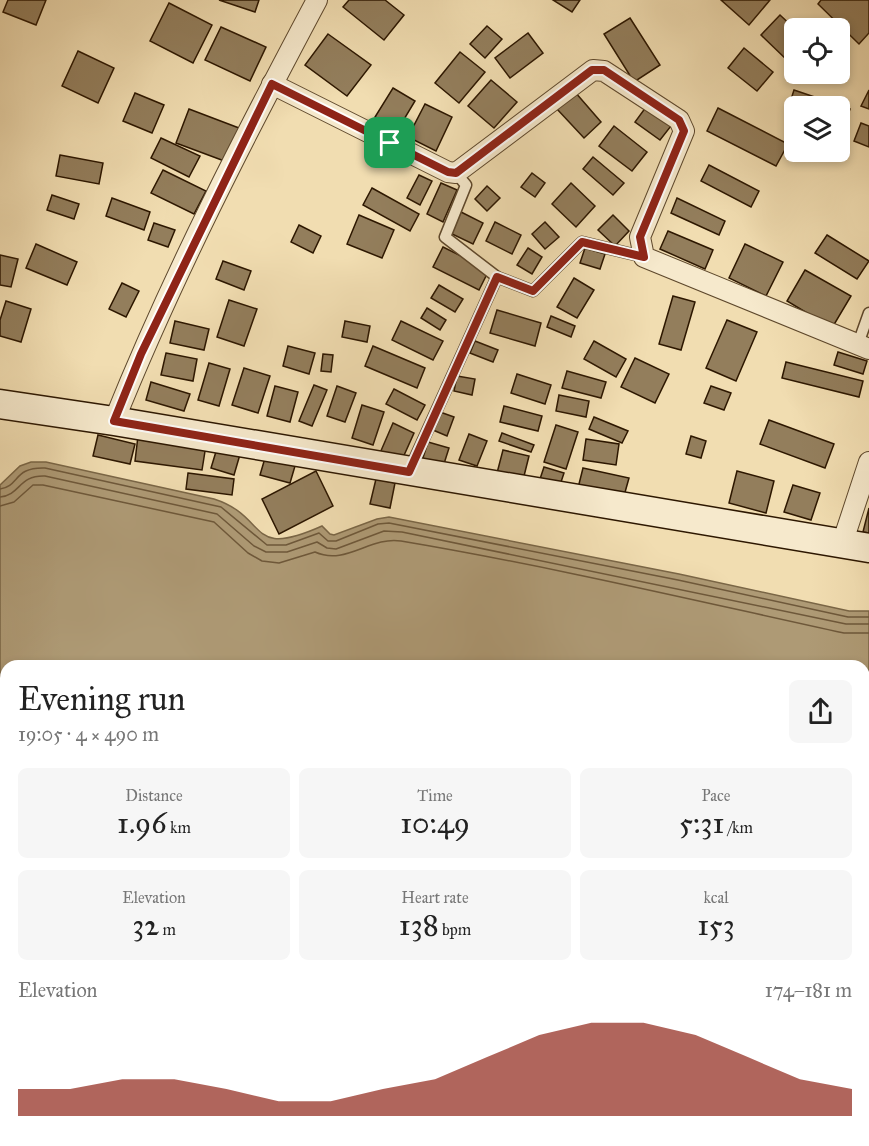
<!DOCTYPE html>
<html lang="en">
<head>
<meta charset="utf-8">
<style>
	:root { --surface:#fff; --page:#f6f6f6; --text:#222; --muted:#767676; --accent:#8f2418 }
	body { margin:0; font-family:"IM FELL Great Primer",serif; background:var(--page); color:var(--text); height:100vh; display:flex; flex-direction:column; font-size:22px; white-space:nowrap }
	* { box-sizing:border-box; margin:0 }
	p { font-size:20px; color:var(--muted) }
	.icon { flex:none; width:33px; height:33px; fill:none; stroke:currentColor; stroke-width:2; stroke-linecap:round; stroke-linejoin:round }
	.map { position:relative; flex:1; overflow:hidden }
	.details { position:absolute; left:0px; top:660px; width:870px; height:486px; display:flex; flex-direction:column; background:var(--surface); border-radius:18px 18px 0 0; box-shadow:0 3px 9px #0003 }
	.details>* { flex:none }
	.buttons { position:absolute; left:784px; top:18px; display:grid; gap:12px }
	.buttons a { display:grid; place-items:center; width:66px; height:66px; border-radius:9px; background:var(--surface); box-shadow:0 3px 9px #0003; font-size:30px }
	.pin { position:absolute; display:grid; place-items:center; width:51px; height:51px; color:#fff; margin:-26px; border-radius:12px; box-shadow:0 3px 9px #0006 }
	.round { display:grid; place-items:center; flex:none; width:63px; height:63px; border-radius:9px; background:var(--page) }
	.summary { display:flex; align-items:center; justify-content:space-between; height:102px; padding:0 18px }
	h1 { font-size:33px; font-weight:600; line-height:45px }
	.stats { display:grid; grid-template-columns:repeat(3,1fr); gap:9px; height:102px; padding:6px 18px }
	.stats div { display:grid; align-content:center; border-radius:9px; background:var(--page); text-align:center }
	.stats b { font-size:30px; font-weight:600 }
	.stats small { font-size:16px; font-weight:400 }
	.stats p { font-size:16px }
	.chart { height:168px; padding:12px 18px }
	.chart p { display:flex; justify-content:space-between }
	.chart svg { width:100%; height:108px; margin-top:6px; fill:var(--accent); opacity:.7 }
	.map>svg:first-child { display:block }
</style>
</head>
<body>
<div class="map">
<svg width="869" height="1146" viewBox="0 0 869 1146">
	<rect width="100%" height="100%" fill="#f1ddb1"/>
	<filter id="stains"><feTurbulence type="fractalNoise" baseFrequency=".00333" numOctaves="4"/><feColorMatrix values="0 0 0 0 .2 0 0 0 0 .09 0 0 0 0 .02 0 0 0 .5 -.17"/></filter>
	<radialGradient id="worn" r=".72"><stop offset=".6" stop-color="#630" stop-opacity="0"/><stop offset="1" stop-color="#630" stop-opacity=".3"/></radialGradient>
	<!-- water -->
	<path fill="#ae9a75" stroke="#7a6646" stroke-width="1.5" fill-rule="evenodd" d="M31,462H46L214,499C270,517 246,560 322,526L330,534L334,535L377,519L389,517L679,574L849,611H869V1146H0V485L20,466ZM6,666H864V1140H6Z"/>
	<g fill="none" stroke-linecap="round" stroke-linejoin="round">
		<!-- shore -->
		<g stroke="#6e583a" stroke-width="1.5">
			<path d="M0,489C20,486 13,467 45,468L221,507L267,545H286L319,533L328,541H336L378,524L389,523L678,580L848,617H869"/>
			<path d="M0,497C21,495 18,475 45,476L217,514L254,546L266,552H287L317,542L327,548L336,549L384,531L402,532L846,624H869"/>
			<path d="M0,506L14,502L33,485H43L214,522L248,553L262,561L279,563L315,552C346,566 370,536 401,541C550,566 697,601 844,633H869"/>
		</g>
	</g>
	<!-- building -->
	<g fill="#937e5c" stroke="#2d1700" stroke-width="1.5">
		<polygon points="8,0 46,0 36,25 3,12"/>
		<polygon points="219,0 259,0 255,12"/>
		<polygon points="349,0 385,0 404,15 384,40 343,7"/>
		<polygon points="553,0 580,0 572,12"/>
		<polygon points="721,0 770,0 749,25"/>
		<polygon points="821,0 869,0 869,33 859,44 818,4"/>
		<polygon points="169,3 212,25 193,63 150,41"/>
		<polygon points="780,15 795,29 795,54 788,61 761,35"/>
		<polygon points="630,18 660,65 634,82 604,34"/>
		<polygon points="487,26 502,39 485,58 470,44"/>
		<polygon points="221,27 266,47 250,81 205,60"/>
		<polygon points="528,33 543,53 510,78 495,58"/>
		<polygon points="328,34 371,65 347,96 305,65"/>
		<polygon points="744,48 773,72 757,91 728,68"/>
		<polygon points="78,51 114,68 98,103 62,86"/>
		<polygon points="460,52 485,72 459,103 435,83"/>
		<polygon points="491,80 517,102 494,128 468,106"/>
		<polygon points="393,88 415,101 397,131 375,117"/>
		<polygon points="794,90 850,109 844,128 840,127 840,106 795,106 795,111 788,109"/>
		<polygon points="869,90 869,109 861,106"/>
		<polygon points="575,92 601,122 584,138 557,109"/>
		<polygon points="135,93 164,105 152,133 123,121"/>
		<polygon points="425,104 452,117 436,151 408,137"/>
		<polygon points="646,107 671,126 660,140 635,122"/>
		<polygon points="718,108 788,144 776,166 707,131"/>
		<polygon points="189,109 239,128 227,162 176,143"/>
		<polygon points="861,123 869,126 869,147 854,141"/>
		<polygon points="614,126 647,152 632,171 599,146"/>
		<polygon points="161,138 200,156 189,177 151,158"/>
		<polygon points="60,155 103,163 99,184 56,176"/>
		<polygon points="593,157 624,183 613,195 583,169"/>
		<polygon points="709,165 759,191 751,207 701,181"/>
		<polygon points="163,170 206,191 194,214 151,193"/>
		<polygon points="532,173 545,183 535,197 521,187"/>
		<polygon points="419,175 432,181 420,205 407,198"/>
		<polygon points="441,183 457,190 443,222 427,214"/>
		<polygon points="571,183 595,206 576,227 552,204"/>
		<polygon points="487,186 500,198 487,211 475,199"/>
		<polygon points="372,188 419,214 410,231 363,205"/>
		<polygon points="52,195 79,204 74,219 47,210"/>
		<polygon points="112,198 150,212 144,230 106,216"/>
		<polygon points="677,198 725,221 719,235 671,213"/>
		<polygon points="461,212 483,223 473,244 450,233"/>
		<polygon points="359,215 394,230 382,258 347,244"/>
		<polygon points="613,215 629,231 615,246 598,230"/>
		<polygon points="495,222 521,235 512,254 486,241"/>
		<polygon points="545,222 559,237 545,249 532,234"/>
		<polygon points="154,223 175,230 168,247 148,240"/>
		<polygon points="299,225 321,236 313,253 291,242"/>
		<polygon points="668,231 713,250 705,269 660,249"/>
		<polygon points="827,235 869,261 857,279 815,253"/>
		<polygon points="36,244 77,262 67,285 26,268"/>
		<polygon points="745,244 783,262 766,296 729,278"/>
		<polygon points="443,247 489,270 479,290 433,267"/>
		<polygon points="528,248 542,257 532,274 517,265"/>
		<polygon points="585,248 605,254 600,269 580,263"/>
		<polygon points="0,255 18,259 11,287 0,285"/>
		<polygon points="223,261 251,271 244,290 216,279"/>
		<polygon points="805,270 851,296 832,328 787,301"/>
		<polygon points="574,278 594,290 577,318 557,307"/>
		<polygon points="122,283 139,291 126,317 109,309"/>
		<polygon points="439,285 463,299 455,312 431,298"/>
		<polygon points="673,296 695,302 681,350 659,344"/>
		<polygon points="229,300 257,309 244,346 217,337"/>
		<polygon points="6,301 31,309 21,342 0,336 0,320"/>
		<polygon points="427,308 446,320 440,330 421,318"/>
		<polygon points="497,310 541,323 535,346 490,333"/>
		<polygon points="551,316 575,326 571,337 547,327"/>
		<polygon points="727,320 757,332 736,381 706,368"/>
		<polygon points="175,321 209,329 204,350 170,343"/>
		<polygon points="345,321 370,326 367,342 342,337"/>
		<polygon points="401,321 443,341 433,360 392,340"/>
		<polygon points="475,341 498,350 493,362 470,353"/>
		<polygon points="594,341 626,359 616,377 584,359"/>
		<polygon points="288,346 315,353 309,374 283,366"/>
		<polygon points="373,346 425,368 417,388 365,366"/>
		<polygon points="838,352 867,361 863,374 834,365"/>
		<polygon points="166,353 197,359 193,381 161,375"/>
		<polygon points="323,354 333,355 331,372 321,371"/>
		<polygon points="635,358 669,374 655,403 621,387"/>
		<polygon points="786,362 863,381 859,397 782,378"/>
		<polygon points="209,363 230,369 219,406 198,400"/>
		<polygon points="244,368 270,376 258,413 232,405"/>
		<polygon points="567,371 606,382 601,398 562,388"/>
		<polygon points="517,374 551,385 545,404 511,393"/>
		<polygon points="457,376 475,379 472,395 454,391"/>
		<polygon points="151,382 190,394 184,411 146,400"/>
		<polygon points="314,385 327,390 312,426 299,421"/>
		<polygon points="275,386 298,392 290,422 267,416"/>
		<polygon points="337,386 356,393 345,422 327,416"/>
		<polygon points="711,386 731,393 724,410 704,403"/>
		<polygon points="394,389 425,405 417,420 386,404"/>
		<polygon points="559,395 589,401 586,417 556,411"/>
		<polygon points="362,405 384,412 373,445 352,438"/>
		<polygon points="504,406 542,416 538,431 500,422"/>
		<polygon points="440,412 454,417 447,436 433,430"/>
		<polygon points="594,417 628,431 622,443 589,429"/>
		<polygon points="769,420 834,444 825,468 760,444"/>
		<polygon points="393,423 414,433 401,462 380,453"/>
		<polygon points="556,425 578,432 566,469 544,462"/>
		<polygon points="502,433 534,445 531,452 499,441"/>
		<polygon points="469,434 487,441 477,466 459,460"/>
		<polygon points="98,435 135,444 130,464 93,456"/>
		<polygon points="138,436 206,445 202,470 135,461"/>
		<polygon points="691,436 706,441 701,458 686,454"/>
		<polygon points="586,439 619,444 616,465 583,460"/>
		<polygon points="428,442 449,448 442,470 421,464"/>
		<polygon points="218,445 241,451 234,475 211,468"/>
		<polygon points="503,450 529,456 523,480 497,473"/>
		<polygon points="265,458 295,466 290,483 260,475"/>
		<polygon points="544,467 564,473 559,488 539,482"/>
		<polygon points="583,468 629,478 622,503 577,492"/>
		<polygon points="316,471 333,506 279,534 262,499"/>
		<polygon points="737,471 774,481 766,513 729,503"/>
		<polygon points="188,473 234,479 232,495 186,489"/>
		<polygon points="376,479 395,483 390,508 370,504"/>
		<polygon points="793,485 820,493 811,520 784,512"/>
		<polygon points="869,508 869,533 863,532"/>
	</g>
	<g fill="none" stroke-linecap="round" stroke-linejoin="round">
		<!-- lane casing -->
		<g stroke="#5e482c" stroke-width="13">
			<g id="lane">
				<polyline points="456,173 466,185 445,237 497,277 533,291 582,242 644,257"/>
				<polyline points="858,344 869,313"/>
				<polyline points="410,469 497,277"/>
			</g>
		</g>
		<!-- street casing -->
		<g stroke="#5e482c" stroke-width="22">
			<g id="street">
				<polyline points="272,84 448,172 456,173 593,70 604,71 679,120 684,131 640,237 644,257 869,349"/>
				<path d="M114,421C172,277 244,137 317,0"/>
				<polyline points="842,544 869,462"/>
			</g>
		</g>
		<!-- secondary casing -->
		<g stroke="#2d1700" stroke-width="31">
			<polyline id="secondary" points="0,404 114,421 869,548"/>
		</g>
		<!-- lane -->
		<use href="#lane" stroke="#f6e9cc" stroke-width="10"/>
		<!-- street -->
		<use href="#street" stroke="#f6e9cc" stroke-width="20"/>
		<!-- secondary -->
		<use href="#secondary" stroke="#f6e9cc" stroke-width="28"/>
	</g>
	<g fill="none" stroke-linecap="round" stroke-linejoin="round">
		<!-- route casing -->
		<g stroke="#fff" stroke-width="12">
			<polygon id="route" points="592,70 604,70 679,120 684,131 640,237 644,257 582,242 533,291 497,277 409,472 114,421 141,354 272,84 448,172 456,173"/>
		</g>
		<!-- route -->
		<use href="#route" stroke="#8f2418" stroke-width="8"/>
	</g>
	<rect width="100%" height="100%" filter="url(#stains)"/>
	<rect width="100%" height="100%" fill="url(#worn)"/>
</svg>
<div class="buttons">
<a><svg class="icon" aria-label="locate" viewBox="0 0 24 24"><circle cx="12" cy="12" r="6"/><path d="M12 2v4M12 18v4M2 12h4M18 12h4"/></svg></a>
<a><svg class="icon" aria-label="layers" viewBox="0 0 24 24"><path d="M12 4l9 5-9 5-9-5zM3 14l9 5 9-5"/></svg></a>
</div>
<div class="pin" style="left:390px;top:143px;background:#1e9e55"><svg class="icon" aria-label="arrive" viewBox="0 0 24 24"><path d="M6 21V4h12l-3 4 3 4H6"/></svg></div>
<section class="details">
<div class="summary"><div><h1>Evening run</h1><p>19:05 · 4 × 490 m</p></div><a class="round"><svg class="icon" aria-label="share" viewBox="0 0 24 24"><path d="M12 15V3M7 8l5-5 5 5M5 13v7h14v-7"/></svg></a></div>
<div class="stats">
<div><p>Distance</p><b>1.96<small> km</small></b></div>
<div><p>Time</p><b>10:49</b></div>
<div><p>Pace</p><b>5:31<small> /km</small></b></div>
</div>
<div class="stats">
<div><p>Elevation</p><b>32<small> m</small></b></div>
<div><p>Heart rate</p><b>138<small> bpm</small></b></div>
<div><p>kcal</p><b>153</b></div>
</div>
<div class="chart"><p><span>Elevation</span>174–181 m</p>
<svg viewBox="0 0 160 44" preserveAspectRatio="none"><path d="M0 44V33L10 33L20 29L30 29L40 33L50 38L60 38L70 33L80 29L90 20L100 11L110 6L120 6L130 11L140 20L150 29L160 33V44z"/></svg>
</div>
</section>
</div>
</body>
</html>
